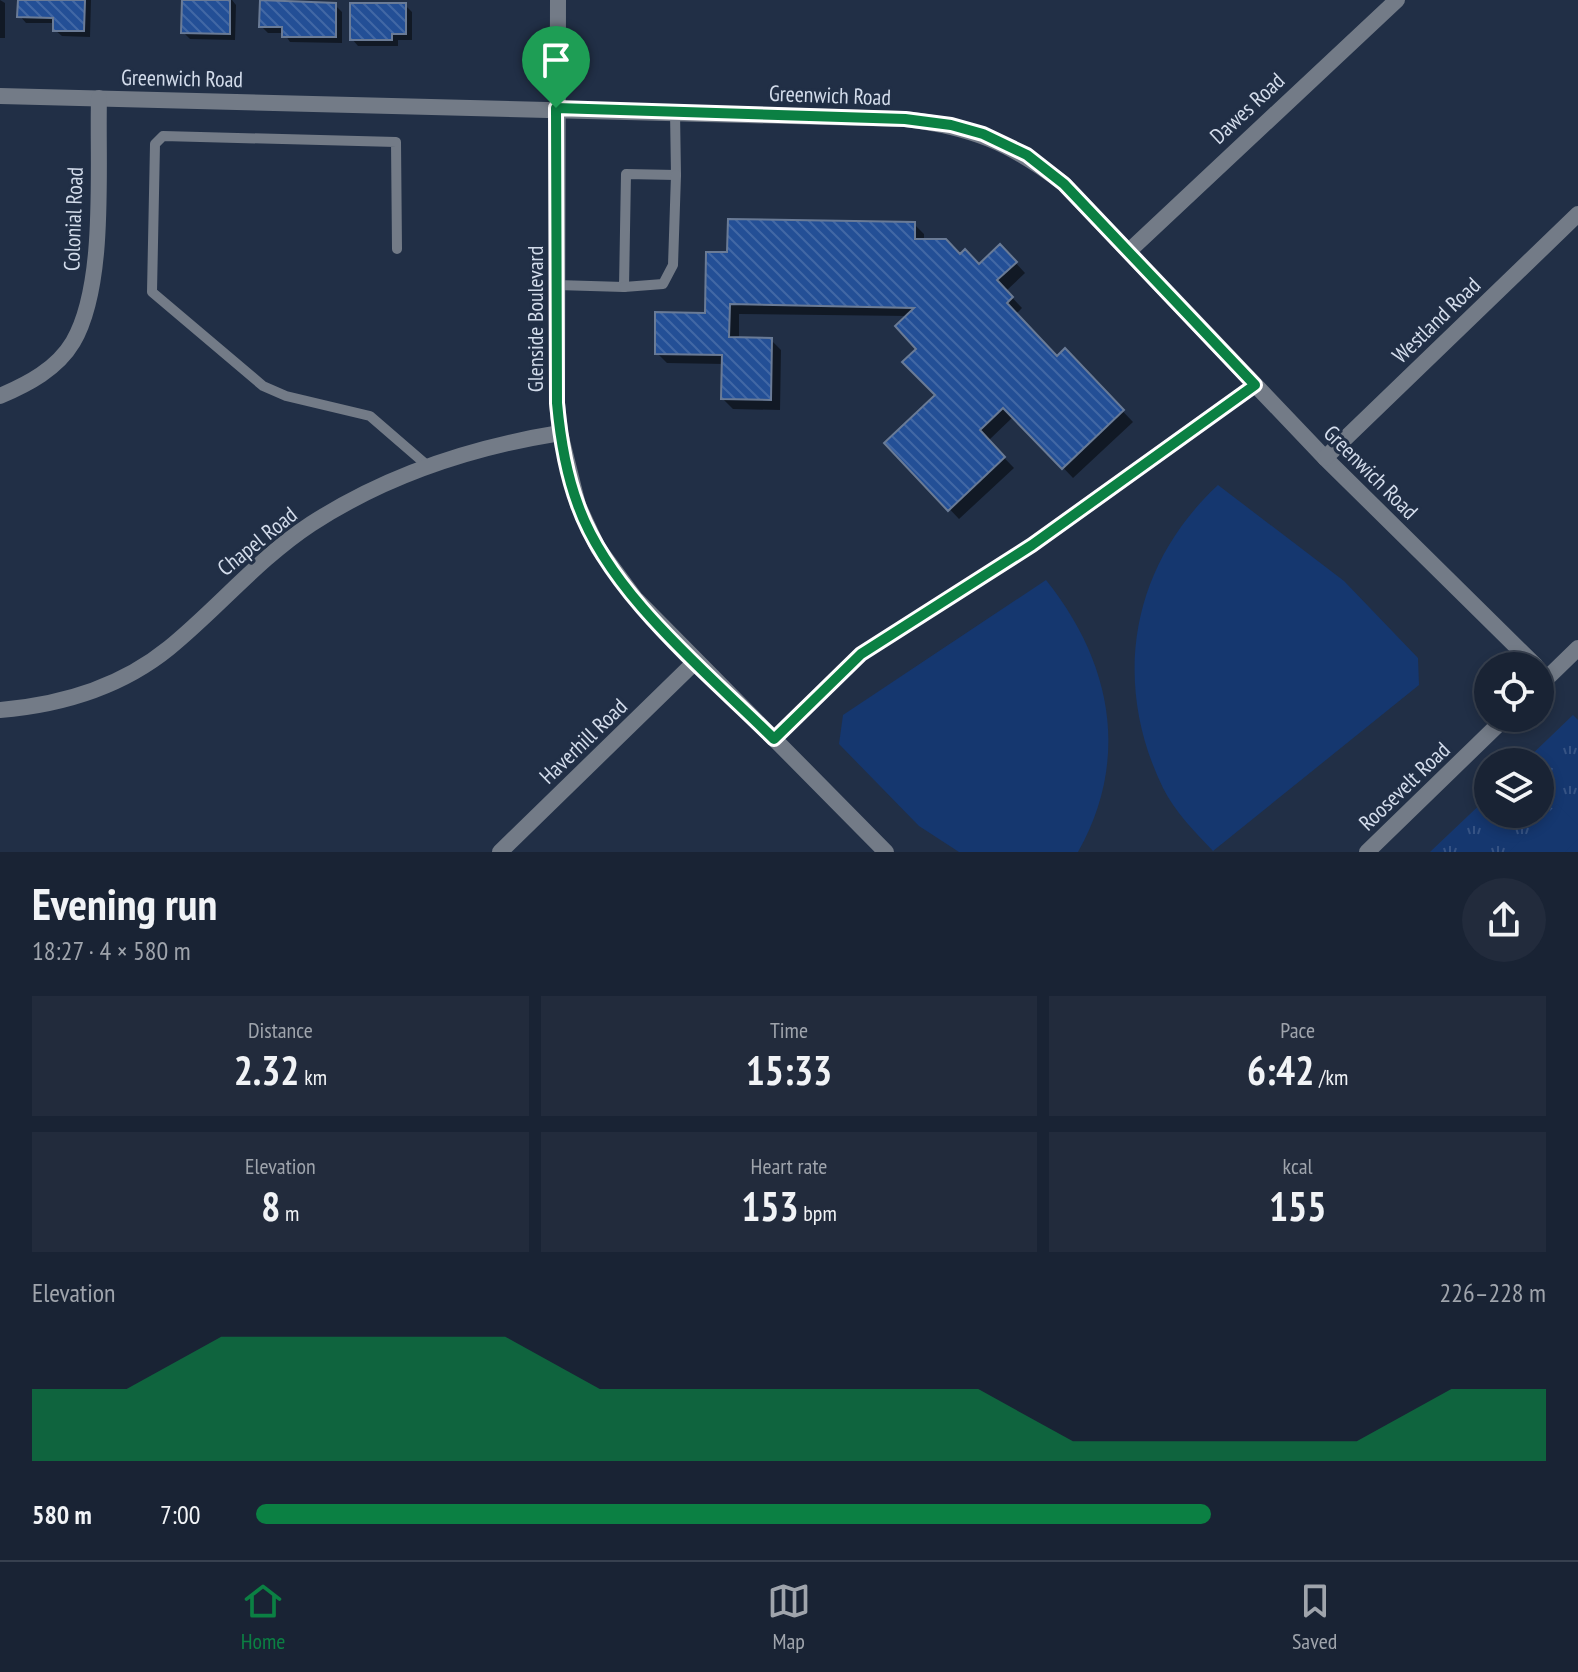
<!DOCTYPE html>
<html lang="en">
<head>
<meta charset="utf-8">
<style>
	:root { --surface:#192334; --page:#222b3c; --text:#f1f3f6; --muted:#9fa4ac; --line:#37404f; --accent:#0b8043 }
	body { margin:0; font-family:"PT Sans Narrow",sans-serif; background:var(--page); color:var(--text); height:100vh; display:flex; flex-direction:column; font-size:30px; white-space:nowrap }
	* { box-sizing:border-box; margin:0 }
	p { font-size:26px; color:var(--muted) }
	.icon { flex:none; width:44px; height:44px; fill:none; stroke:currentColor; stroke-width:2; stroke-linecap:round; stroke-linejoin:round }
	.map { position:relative; height:852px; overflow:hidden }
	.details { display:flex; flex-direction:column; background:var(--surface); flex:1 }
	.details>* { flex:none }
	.fabs { position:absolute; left:1474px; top:652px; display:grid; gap:16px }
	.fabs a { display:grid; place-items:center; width:80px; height:80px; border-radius:50%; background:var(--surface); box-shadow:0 4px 12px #0003,0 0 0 2px var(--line); font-size:40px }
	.pin { position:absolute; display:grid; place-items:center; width:68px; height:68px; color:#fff; margin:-82px -34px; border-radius:50% 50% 50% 0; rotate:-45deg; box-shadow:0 0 8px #0007 }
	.pin .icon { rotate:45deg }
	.round { display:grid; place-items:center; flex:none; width:84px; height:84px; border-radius:42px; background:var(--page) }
	.head { display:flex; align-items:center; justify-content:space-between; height:136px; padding:0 32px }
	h1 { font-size:44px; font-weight:600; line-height:60px }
	.figures { display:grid; grid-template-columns:repeat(3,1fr); gap:12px; height:136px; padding:8px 32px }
	.figures div { display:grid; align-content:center; border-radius:0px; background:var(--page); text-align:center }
	.figures b { font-size:40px; font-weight:600 }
	.figures small { font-size:22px; font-weight:400 }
	.figures p { font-size:22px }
	.chart { height:224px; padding:16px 32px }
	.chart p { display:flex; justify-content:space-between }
	.chart svg { width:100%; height:144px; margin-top:8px; fill:var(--accent); opacity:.7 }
	ul { padding:0 32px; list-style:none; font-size:26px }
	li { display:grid; grid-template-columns:128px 96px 1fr; align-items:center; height:60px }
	li i { height:20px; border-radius:10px; background:var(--accent) }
	.tab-bar { display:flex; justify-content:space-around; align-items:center; height:112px; border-top:2px solid var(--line); background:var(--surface); font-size:22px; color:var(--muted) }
	.tab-bar a { display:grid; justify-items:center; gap:4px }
	.tab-bar .on { color:var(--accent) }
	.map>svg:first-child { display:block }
</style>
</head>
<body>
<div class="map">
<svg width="1578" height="852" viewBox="0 0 1578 852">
	<defs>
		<pattern id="park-tufts" width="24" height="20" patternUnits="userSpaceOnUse" patternTransform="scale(2)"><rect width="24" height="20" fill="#15376f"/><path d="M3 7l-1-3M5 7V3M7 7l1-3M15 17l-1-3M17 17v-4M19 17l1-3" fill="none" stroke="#365384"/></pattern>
		<pattern id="building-back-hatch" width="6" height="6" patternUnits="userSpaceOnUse" patternTransform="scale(2)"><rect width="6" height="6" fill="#234f96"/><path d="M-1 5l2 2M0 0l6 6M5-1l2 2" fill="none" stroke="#4268a5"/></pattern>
	</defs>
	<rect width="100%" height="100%" fill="#212f46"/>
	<!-- park -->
	<polygon fill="url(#park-tufts)" points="1573,715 1578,720 1578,852 1430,852 1488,797 1488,814 1540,814 1540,762 1524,762"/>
	<!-- garden -->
	<g fill="#15376f">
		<path d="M1218,485L1344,581L1418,658L1419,685L1213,851C1195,832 1175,812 1163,788C1111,681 1131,566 1218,485Z"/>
		<path d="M1046,580C1111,661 1131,758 1078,852H959L919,826L839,744L843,715Z"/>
		<polygon points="1557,804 1578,825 1578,839 1565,852 1509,852"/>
	</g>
	<!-- shadow -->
	<g fill="#0007">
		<polygon points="0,0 5,3 5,38 0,38"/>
		<polygon points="20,0 91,0 90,37 62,36 55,30 55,23 26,23 20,16"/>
		<polygon points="184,0 232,0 236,5 235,40 190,39 183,32"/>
		<polygon points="262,0 287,0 292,5 335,5 342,12 342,43 290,42 284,33 268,33 261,26"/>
		<polygon points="405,5 412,12 412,40 398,40 398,46 358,46 352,39"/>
		<polygon points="914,224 924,234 924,241 979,266 1000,246 1025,273 1006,291 1022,308 1015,315 1057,358 1065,351 1133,422 1073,478 1014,416 988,441 1014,468 959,519 887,443 937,395 908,316 739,314 739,339 771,340 781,350 780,410 733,409 723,399 724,364 667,363 657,353 707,315 729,254"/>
	</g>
	<!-- building -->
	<g fill="url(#building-back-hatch)" stroke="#6a7b96" stroke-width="2">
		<polygon points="18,0 85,0 84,31 53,31 53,18 17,17"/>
		<polygon points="182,0 230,0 230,34 181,33"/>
		<polygon points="260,0 336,3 336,37 282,37 282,27 259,27"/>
		<polygon points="350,3 406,3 406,34 392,34 392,40 350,40"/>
		<polygon points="728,219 915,222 915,239 946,239 960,254 965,249 979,264 1000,244 1017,262 997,280 1013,297 1007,303 1057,356 1065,348 1124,410 1062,469 1003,408 980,430 1005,457 948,511 884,443 935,395 902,362 916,349 895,326 914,308 730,304 729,337 772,338 771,400 721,399 722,355 655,354 655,312 705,313 706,252 727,252"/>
	</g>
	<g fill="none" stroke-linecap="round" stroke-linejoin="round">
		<!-- service -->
		<g stroke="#737b87" stroke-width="10">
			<polyline points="397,249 396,142 163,136 155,144 152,292 263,386 286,396 370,416 429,467"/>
			<polyline points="557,285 624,287 626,174 676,175 675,112"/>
			<polyline points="624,287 663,284 673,265 676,175"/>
			<polyline points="774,739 861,654 1032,545 1255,385"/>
		</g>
		<!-- minor -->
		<g stroke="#737b87" stroke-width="16">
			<polyline points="558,0 557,403 560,433 578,505 598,548 635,598 886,852"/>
			<path d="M0,96L905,119C972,127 1011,143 1064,184L1325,458L1536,666"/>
			<polyline points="1129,251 1397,0"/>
			<path d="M0,396C28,384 57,369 73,342C107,284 97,165 99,98"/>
			<polyline points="1325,458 1578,214"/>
			<path d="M0,710C60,705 121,687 169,648C217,609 258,559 311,524C385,476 473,447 560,433"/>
			<polyline points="500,852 696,661"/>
		</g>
		<!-- tertiary -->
		<g stroke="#737b87" stroke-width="16">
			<polyline points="1540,685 1578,648"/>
			<polyline points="1367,852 1505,718"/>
		</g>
	</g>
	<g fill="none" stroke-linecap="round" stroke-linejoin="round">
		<!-- route casing -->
		<g stroke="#fff" stroke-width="16">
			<path id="route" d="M556,108L905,119L951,125L983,134L1027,155L1064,184L1255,385L1032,545L861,654L774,739C708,673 610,595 578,505C566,473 560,436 557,403Z"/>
		</g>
		<!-- route -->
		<use href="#route" stroke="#0b8043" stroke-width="10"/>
	</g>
	<g text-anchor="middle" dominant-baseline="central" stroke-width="6" stroke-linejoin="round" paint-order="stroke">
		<!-- street labels -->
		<g font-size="22" fill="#d3dceb" stroke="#212f46">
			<text transform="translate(182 78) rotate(1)">Greenwich Road</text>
			<text transform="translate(830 95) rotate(2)">Greenwich Road</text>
			<text transform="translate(1247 108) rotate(-43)">Dawes Road</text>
			<text transform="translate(73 219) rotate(-88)">Colonial Road</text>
			<text transform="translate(535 319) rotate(-90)">Glenside Boulevard</text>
			<text transform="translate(1436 320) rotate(-44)">Westland Road</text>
			<text transform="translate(1371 472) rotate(45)">Greenwich Road</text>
			<text transform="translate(257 541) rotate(-39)">Chapel Road</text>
			<text transform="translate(583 741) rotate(-44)">Haverhill Road</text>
			<text transform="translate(1404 786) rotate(-44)">Roosevelt Road</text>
		</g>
	</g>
</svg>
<div class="fabs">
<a><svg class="icon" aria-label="locate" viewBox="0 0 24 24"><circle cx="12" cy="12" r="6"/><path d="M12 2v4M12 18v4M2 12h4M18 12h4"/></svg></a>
<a><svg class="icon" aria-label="layers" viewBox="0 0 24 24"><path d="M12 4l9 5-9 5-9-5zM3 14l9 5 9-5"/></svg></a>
</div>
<div class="pin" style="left:556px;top:108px;background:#1e9e55"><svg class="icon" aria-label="arrive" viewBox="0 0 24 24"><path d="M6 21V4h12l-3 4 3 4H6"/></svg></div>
</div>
<section class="details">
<div class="head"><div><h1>Evening run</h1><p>18:27 · 4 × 580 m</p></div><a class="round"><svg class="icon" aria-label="share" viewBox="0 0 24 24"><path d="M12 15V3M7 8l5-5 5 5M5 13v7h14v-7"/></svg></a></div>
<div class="figures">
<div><p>Distance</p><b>2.32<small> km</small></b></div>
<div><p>Time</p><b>15:33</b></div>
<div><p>Pace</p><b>6:42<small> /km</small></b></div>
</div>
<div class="figures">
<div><p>Elevation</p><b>8<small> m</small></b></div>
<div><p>Heart rate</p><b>153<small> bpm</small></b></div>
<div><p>kcal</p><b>155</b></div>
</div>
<div class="chart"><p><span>Elevation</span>226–228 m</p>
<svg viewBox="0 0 160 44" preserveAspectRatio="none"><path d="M0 44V22L10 22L20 6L30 6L40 6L50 6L60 22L70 22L80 22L90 22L100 22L110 38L120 38L130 38L140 38L150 22L160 22V44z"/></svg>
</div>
<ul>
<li><b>580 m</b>7:00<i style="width:74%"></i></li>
</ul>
</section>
<nav class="tab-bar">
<a class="on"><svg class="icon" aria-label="home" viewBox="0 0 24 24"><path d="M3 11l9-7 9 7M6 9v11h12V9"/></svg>Home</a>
<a><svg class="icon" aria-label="map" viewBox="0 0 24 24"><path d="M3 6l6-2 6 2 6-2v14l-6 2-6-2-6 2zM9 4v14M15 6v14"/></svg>Map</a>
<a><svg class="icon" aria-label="saved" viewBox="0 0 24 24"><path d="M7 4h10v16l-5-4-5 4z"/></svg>Saved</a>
</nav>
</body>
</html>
